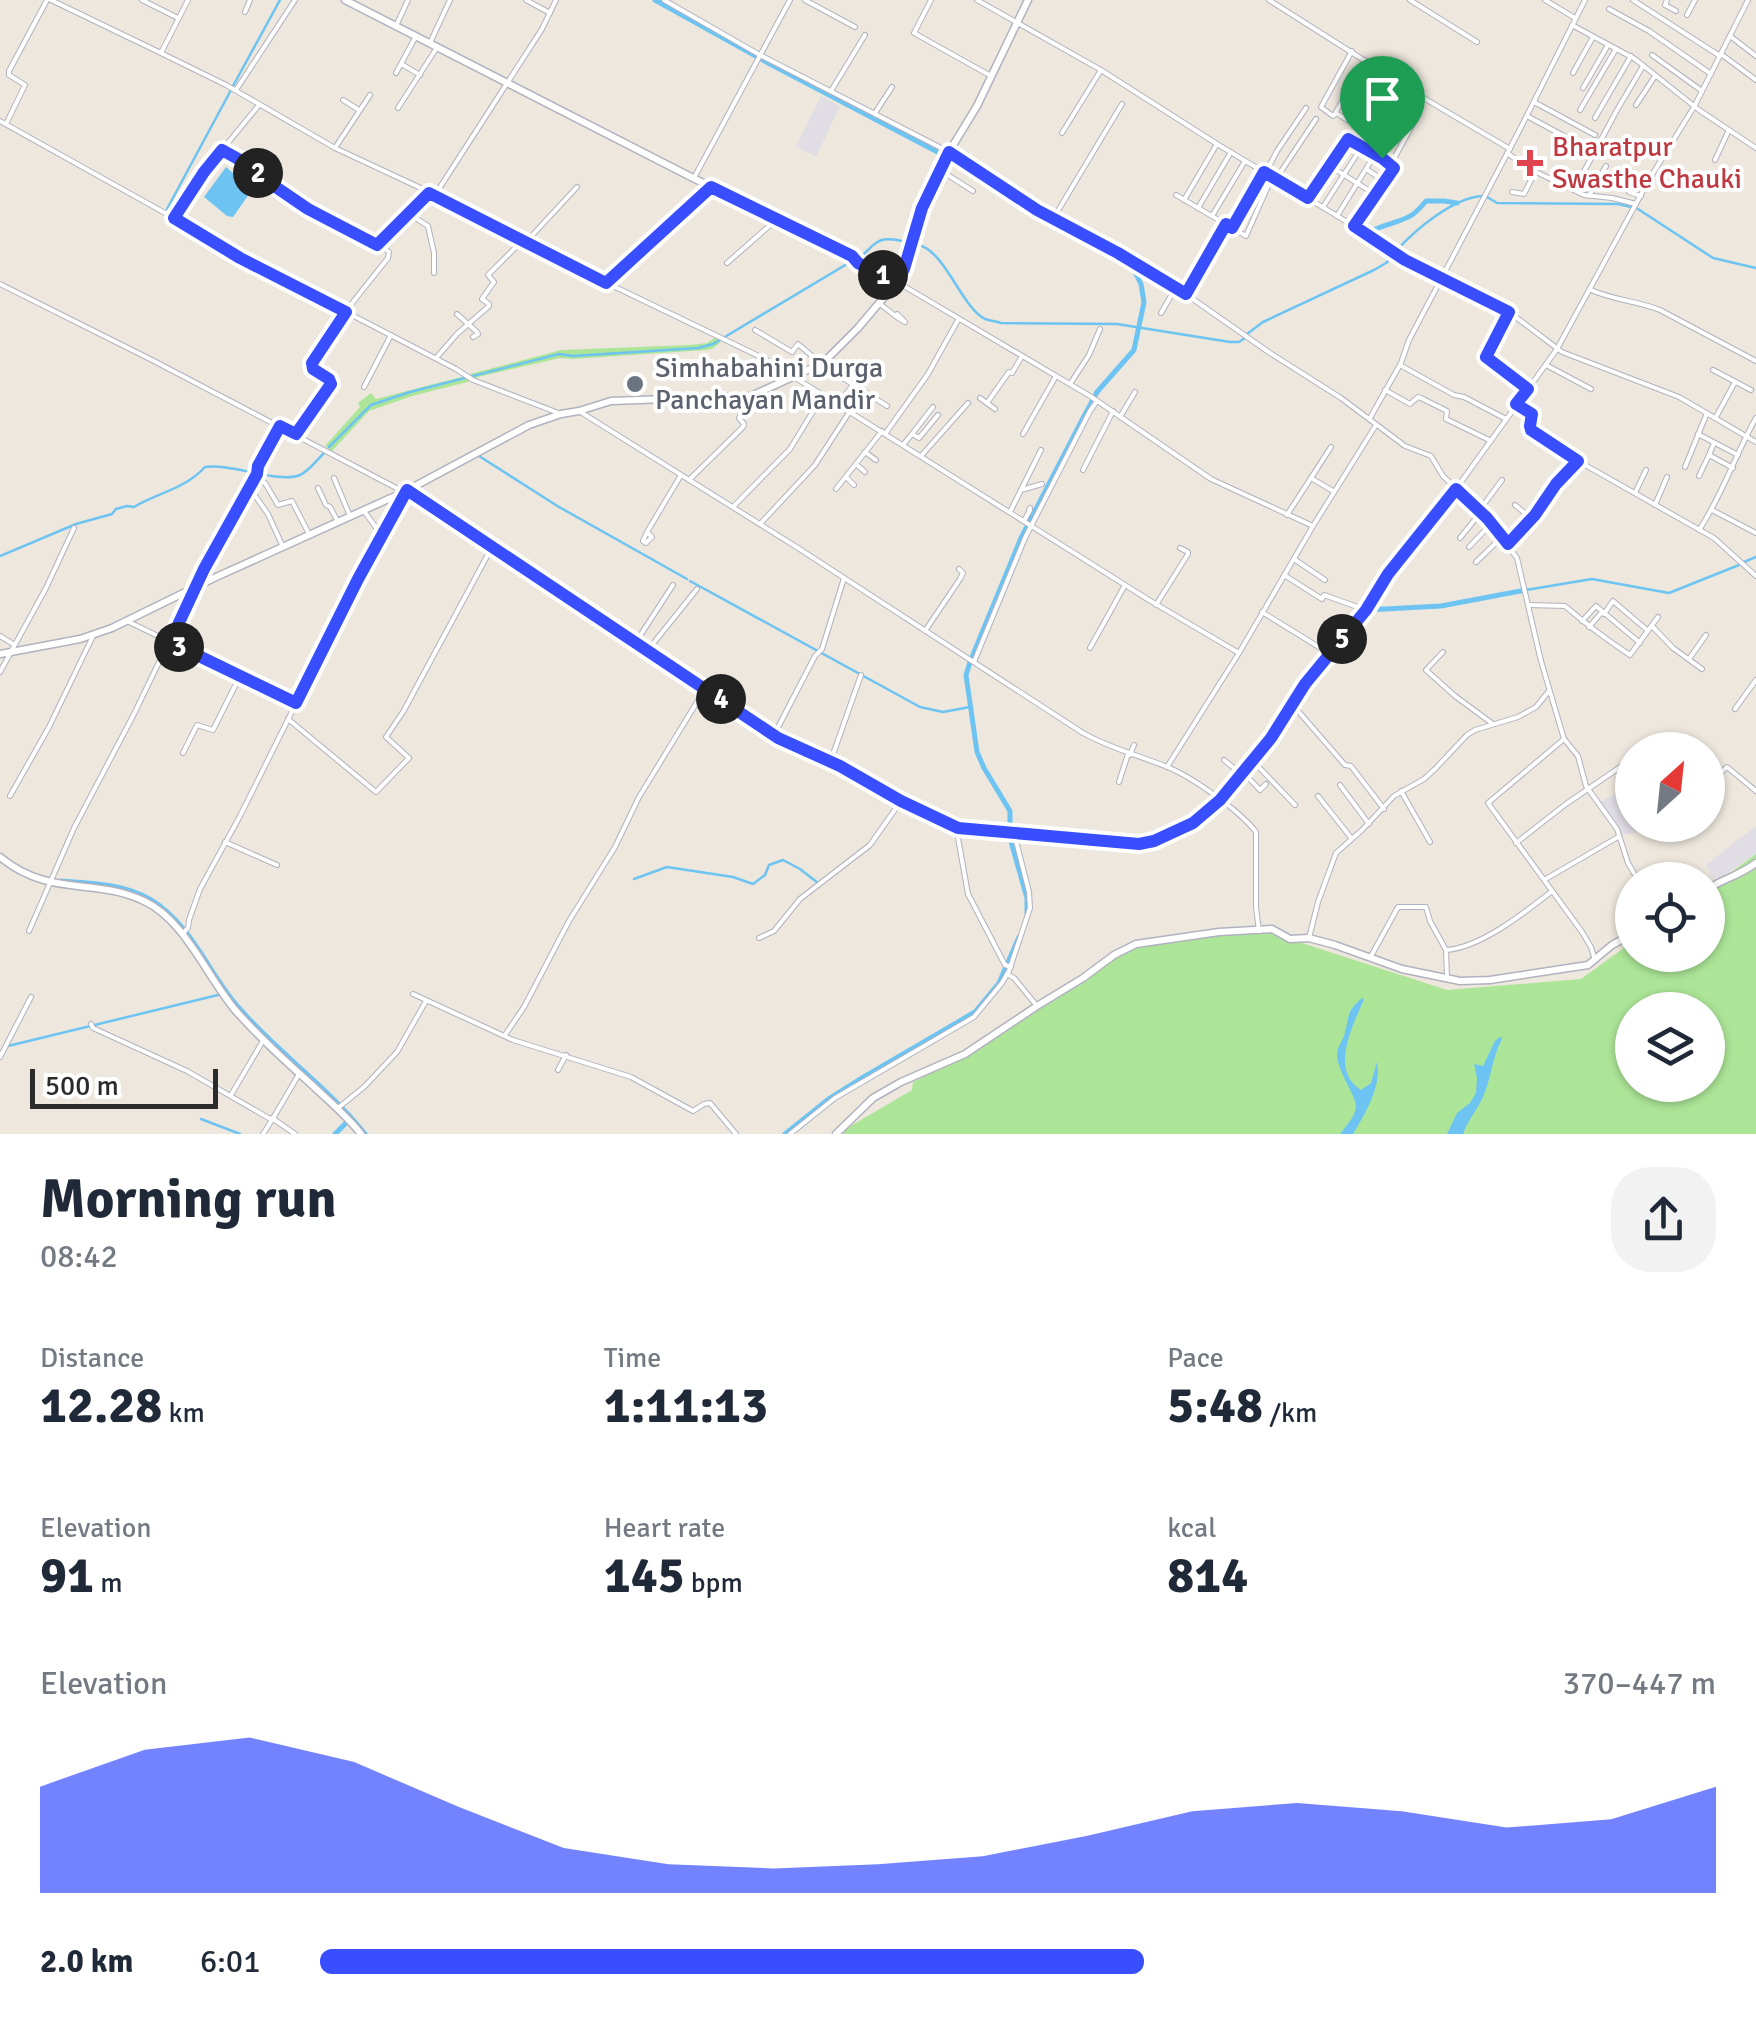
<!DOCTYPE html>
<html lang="en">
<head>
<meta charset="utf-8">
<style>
	:root { --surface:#fff; --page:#f2f2f3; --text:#1f2937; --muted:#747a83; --accent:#384eff }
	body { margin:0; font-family:Signika,sans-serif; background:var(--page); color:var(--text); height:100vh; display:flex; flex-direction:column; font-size:38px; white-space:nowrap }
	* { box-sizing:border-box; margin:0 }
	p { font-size:32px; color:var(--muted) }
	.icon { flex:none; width:55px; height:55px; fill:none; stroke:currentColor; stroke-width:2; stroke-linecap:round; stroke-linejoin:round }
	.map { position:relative; height:1134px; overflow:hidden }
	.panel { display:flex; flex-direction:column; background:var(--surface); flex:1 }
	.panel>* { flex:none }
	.needle { width:65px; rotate:27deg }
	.fabs { position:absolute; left:1615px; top:732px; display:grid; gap:20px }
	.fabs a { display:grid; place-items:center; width:110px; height:110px; border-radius:50%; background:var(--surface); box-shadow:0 2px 8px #0004; font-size:50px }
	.scale { position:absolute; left:30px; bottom:25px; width:188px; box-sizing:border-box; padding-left:10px; border:5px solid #2b2b2b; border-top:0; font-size:28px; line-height:35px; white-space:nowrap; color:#2b2b2b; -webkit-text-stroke:8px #fff; paint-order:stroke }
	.pin { position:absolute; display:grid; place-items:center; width:85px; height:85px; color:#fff; margin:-102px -42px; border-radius:50% 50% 50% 0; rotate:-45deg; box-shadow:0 0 10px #0007 }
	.pin .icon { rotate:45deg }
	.km { position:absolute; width:50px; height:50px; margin:-25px; border-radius:50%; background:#222; color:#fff; font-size:28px; line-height:50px; text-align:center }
	.round { display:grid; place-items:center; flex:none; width:105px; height:105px; border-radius:40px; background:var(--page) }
	.headline { display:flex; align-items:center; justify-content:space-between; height:170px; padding:0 40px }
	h1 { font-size:55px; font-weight:700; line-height:75px }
	.figures { display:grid; grid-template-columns:repeat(3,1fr); gap:15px; height:170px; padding:10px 40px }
	.figures div { display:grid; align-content:center }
	.figures b { font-size:50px; font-weight:700 }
	.figures small { font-size:28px; font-weight:400 }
	.figures p { font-size:28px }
	.chart { height:280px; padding:20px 40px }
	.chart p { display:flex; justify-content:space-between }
	.chart svg { width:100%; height:180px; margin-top:10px; fill:var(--accent); opacity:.7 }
	ul { padding:0 40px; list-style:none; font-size:32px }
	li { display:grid; grid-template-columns:160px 120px 1fr; align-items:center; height:75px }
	li i { height:25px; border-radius:12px; background:var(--accent) }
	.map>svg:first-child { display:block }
</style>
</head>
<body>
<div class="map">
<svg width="1756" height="1134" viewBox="0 0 1756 1134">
	<rect width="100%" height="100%" fill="#ede7dd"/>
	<!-- industrial -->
	<g fill="#e0dde5">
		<polygon points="821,96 840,106 816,157 796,146"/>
		<polygon points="1632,781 1632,825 1647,825 1634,833 1619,836 1598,803 1624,790"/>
		<polygon points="1756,826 1756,853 1715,882 1706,865"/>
	</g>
	<!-- green -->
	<g fill="#ace597" fill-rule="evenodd">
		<polygon points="716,337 721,342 712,349 705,350 573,359 560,358 478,377 477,380 470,374 561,350 690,345 707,343"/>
		<polygon points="465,376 471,381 412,396 369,411 332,451 325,446 360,407 358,403 371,393 376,399"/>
		<path d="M1756,854V1134H837L912,1090L913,1082L967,1056L1084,981L1123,953L1137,947L1209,936L1271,933L1447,990L1581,979L1632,942V955H1708V889ZM1632,1010H1708V1085H1632Z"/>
	</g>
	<!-- water -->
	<g fill="#6dc4f2">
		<polygon points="226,167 243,182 253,185 252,190 233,217 227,216 204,197"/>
		<path d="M1362,998L1364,999C1353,1026 1329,1070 1361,1090L1371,1083L1377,1062C1382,1086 1365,1114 1353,1134H1340C1346,1126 1355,1117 1356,1107C1356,1095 1337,1071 1337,1054C1337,1046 1344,1040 1345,1032C1350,1014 1346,1012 1362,998Z"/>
		<path d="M1500,1037H1502L1501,1041C1492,1059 1491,1079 1483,1097C1477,1110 1468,1120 1463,1134H1447L1457,1113L1470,1103L1476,1093L1477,1078L1474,1064L1483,1066L1495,1041Z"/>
	</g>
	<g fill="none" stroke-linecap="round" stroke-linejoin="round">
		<!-- stream -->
		<g stroke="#6dc4f2" stroke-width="2.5">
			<polyline points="233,86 280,0"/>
			<polyline points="1487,197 1497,203 1618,204 1631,207"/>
			<polyline points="167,209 231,90"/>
			<polyline points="1638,209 1713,258 1756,268"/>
			<path d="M915,244C945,248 960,306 985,319C990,321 996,321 1001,323L1117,324L1230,342H1239L1245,338"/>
			<path d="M1397,250C1416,229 1452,199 1481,196"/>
			<path d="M857,258C867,254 868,248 876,243C885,236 898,241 909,242"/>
			<polyline points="1247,334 1263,322 1374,270 1386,263 1393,256"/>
			<polyline points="329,447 371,405 410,392 559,354 573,356 698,348 713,344 852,261"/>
			<polyline points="479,456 559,507 687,579"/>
			<path d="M0,556L76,524L112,514L116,509L127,506L134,507C157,493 185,489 205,467C231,463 279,484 300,475C309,471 317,460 324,453"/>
			<polyline points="1744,562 1756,557"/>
			<polyline points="690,581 920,707 943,712 970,707"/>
			<polyline points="1526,590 1592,579 1669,593 1739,565"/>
			<polyline points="634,879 667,867 733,877 753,884 765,875 769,865 783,860 800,869 818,883"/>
			<polyline points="8,1046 218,995"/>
			<polyline points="201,1119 240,1134"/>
		</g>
		<!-- canal -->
		<g stroke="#6dc4f2" stroke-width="5">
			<polyline points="655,0 770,64 968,168 1039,216 1123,260 1135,272 1141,284 1144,302 1134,350 1097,392 1081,422 1021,538 970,662 966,675 977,752 984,768 1010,811 1010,838 1027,898 1027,913"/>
			<path d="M1365,232C1374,231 1381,226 1390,224C1409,217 1412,218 1426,201H1444L1457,203"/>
			<polyline points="1366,610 1441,606 1526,590"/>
			<path d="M61,881C91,883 124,884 151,900C193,926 208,973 239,1008C278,1053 328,1087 365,1134"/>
			<polyline points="335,1134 347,1122"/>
			<polyline points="785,1134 830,1098 857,1081 975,1012 999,983 1019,937"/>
		</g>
		<!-- street casing -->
		<g stroke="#b1b2bf" stroke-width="6">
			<g id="street">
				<polyline points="51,0 161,53"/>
				<polyline points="142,0 178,18"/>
				<polyline points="188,0 161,53 226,85 335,148 442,198 534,248 765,359 788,376"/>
				<polyline points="526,0 550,13"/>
				<polyline points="664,0 760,55 949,152 1037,210 1170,283 1270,353 1341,398 1405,446 1431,456 1443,476 1487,518 1517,558 1541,661 1564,739 1578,756 1586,786 1617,829 1628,863 1638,880"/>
				<polyline points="805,0 855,27"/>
				<polyline points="931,0 914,33 991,76"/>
				<polyline points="977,0 1101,70 1217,144 1354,226 1405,260 1509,312 1562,352 1679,397 1756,442"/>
				<polyline points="1269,0 1422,97 1510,149"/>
				<polyline points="1410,0 1477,42"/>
				<polyline points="1545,0 1575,18"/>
				<polyline points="1633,0 1720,56"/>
				<polyline points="1667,0 1665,5 1676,11"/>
				<polyline points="1609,9 1649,31 1711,74"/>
				<polyline points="245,12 250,0"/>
				<polyline points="1687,15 1695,0"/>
				<polyline points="1572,25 1635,59 1699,110 1756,148"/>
				<polyline points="396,26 408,0"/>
				<polyline points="1730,36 1756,56"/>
				<polyline points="430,43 450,0"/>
				<polyline points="1352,51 1321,107 1333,116 1335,114 1365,60"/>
				<polyline points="1721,54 1756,80"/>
				<polyline points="1652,55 1702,91"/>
				<polyline points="403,65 420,75"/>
				<polyline points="396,73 416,36"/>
				<polyline points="1573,73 1593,37"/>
				<polyline points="1583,88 1608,45"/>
				<polyline points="236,90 295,0"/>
				<polyline points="831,91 865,35"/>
				<polyline points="343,100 359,110"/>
				<polyline points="1534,102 1595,135"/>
				<polyline points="1636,105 1655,76"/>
				<polyline points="398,108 436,49"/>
				<polyline points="1580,110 1616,49"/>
				<polyline points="875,113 892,87"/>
				<polyline points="1336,113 1349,121 1378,69"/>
				<polyline points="1527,116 1588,149"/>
				<polyline points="1595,118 1631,56"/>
				<polyline points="0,121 174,218 240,257 456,369 473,380 561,414"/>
				<polyline points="6,124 25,85 9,75 9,71 47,0"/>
				<polyline points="1062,133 1101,70"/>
				<polyline points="335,148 370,95"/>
				<polyline points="222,150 249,165 264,179 311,211 380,245"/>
				<polyline points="1507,153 1530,169 1584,195 1612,198 1636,204"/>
				<polyline points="1715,160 1728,132"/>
				<polyline points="1330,166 1376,195"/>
				<polyline points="1390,166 1415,120"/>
				<polyline points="1366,169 1383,180"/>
				<polyline points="940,170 973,191"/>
				<polyline points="1266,172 1277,151 1306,108"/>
				<polyline points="695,176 790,0"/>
				<polyline points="1276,179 1316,119"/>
				<polyline points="1574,190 1617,110 1643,66"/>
				<polyline points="1512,192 1524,194 1535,172"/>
				<polyline points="1629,192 1641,196"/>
				<polyline points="435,195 542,29 556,0"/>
				<polyline points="1176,195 1246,236 1272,177"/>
				<polyline points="1589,196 1606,166"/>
				<polyline points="1309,198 1348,139 1382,158 1394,168 1355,224"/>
				<polyline points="1184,200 1217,144"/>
				<polyline points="1323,207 1361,148"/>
				<polyline points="1198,208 1231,152"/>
				<polyline points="409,214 428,226 434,253 434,273"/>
				<polyline points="1212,216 1245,161"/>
				<polyline points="1337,216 1374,156"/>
				<polyline points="175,217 204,172 259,105"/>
				<polyline points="1053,219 1122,104"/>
				<polyline points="1232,228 1264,172"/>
				<polyline points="525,243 577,187"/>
				<polyline points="852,257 858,263 897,282 1090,396 1211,479 1313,526"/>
				<polyline points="727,263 776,220"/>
				<polyline points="607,281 711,187"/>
				<polyline points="0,284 152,360 404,492"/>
				<path d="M1591,290C1613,300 1638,301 1660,310L1756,361"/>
				<polyline points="1186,294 1226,224"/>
				<polyline points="880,304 898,318 905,322 897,314"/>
				<polyline points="1509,312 1487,357 1527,387"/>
				<polyline points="1161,313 1176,287"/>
				<polyline points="457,314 477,332 478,334 473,337"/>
				<polyline points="755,330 792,352 798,344 824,366 887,406"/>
				<polyline points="436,358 457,334 489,306 489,304 482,299 494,282 488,275 522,241"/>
				<polyline points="1400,365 1454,395 1464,397 1506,419"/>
				<polyline points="1546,365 1591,389"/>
				<polyline points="1713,370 1751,390"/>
				<polyline points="794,377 1149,600 1239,653"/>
				<polyline points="1070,384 1089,355 1100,329"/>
				<polyline points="364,387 391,335"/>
				<polyline points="1385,390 1410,404 1418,397 1421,398 1447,411 1446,419 1491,441"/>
				<polyline points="980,398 995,409"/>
				<polyline points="987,403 1009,372 1012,373 1022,356"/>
				<polyline points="838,404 853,385"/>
				<polyline points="1516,404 1532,414 1529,428 1534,432 1578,461 1714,538 1756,576"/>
				<path d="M579,411L798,548L1083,733C1110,748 1137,755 1165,766C1191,776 1239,810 1256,832V907L1259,931"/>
				<polyline points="1120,417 1135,392"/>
				<polyline points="1716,417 1735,382"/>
				<polyline points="1370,418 1401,363 1409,340 1519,131 1585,0"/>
				<path d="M296,434L331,384L329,379L313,369C315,345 371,280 388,258L389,252L380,245L428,194"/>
				<polyline points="885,434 928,374 958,320"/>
				<polyline points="912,434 933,407"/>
				<polyline points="1023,434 1056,376"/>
				<polyline points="1698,434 1738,455"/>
				<polyline points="1714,443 1709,455 1733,468"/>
				<polyline points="903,445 912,434 919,438 938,415"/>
				<polyline points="865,452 876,460"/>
				<polyline points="921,456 968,403"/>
				<polyline points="856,464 865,472"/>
				<polyline points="1685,467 1707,413"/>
				<polyline points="1083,470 1113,411"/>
				<polyline points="1699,476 1709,455"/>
				<polyline points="256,477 265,483 278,505 292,501 309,534"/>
				<polyline points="846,477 854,485"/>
				<polyline points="334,478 350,516"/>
				<polyline points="1311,478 1333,491"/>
				<polyline points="689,480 743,427 744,424 739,418 749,398"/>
				<polyline points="249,487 268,514 283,547"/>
				<polyline points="318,488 326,505 330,507 338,522"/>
				<polyline points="836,489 882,431"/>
				<polyline points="1021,490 1042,484"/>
				<polyline points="1635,493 1646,470"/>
				<polyline points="1515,505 1531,518"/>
				<polyline points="1655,505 1667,477"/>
				<polyline points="733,507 790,449 823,395"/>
				<polyline points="1712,510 1756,533"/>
				<polyline points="364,511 382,536"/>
				<polyline points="1479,511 1502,480"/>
				<polyline points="1010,512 1041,450"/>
				<polyline points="1287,515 1331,447"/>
				<polyline points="1024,521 1030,510 1030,508 1029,510"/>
				<polyline points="760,524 815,465 850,411"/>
				<path d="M1699,530C1723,494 1735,455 1756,418"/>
				<polyline points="647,532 643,541 646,543 652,537 647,532 681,475"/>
				<polyline points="1460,538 1481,512"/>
				<polyline points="1508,545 1535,515 1556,483 1578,461"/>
				<polyline points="1469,547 1492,523"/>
				<polyline points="1294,559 1325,580"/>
				<polyline points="1476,562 1502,537"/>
				<polyline points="1284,575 1322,599 1324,595 1366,610"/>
				<polyline points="1156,605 1188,554 1188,552 1180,548"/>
				<path d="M1529,605L1565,606C1586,624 1607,640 1630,655L1658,617"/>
				<polyline points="1262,612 1330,654"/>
				<polyline points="1604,614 1613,601 1647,630"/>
				<polyline points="127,621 294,702"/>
				<polyline points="1582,621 1596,606 1640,643"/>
				<polyline points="1652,626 1673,648 1702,669"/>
				<polyline points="1589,627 1602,612"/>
				<polyline points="925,631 960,579 963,573 959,569"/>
				<polyline points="0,636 13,644"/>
				<polyline points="636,642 673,585"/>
				<polyline points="1090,648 1125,585"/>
				<polyline points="648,650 697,589"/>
				<polyline points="1443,652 1426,670 1455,696 1493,724"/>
				<polyline points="1689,659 1706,635"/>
				<polyline points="974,662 1025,538 1090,411 1097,401"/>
				<polyline points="0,672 46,588 74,528"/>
				<polyline points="1292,704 1345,765 1351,766 1384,809"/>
				<polyline points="1735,709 1756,680"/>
				<polyline points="288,719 376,792 409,758 386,737 403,712 492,547"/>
				<polyline points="774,735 815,656 822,649 844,578"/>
				<polyline points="1564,739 1488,803 1582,932 1591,947 1595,960"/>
				<polyline points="183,753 197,725 213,730 240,676"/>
				<polyline points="1130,755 1134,745"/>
				<polyline points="831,760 861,675"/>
				<polyline points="1224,760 1241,774"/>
				<polyline points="1252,760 1295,805"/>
				<polyline points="1167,767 1239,653 1313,526 1376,425"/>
				<polyline points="1243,772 1260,790 1266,784"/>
				<polyline points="1716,777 1727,767 1756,791"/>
				<polyline points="1119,782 1128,754"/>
				<polyline points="1340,785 1369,824"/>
				<polyline points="1401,791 1430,842"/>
				<polyline points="10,796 49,727 93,636"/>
				<polyline points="1318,796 1352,839"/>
				<polyline points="956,827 968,894 1005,965 1011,967"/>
				<polyline points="225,842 277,865"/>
				<polyline points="1516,843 1566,804 1632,759"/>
				<polyline points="1544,880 1618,837"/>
				<polyline points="1680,880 1688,876"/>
				<polyline points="29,931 74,828 133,716 204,569 257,475 258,465 279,426"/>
				<polyline points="182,934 188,928 189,920 200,889 240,816 358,579 407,490 778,738 841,767 901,801 958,828 1139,844 1154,841 1193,823 1220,800 1271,738 1305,684 1366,610 1384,579 1456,489 1557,349 1650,178 1694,107 1748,0"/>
				<polyline points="759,938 774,931 800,899 870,845 901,801"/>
				<polyline points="1309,938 1318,902 1336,853 1362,830 1394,796 1424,779 1435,769 1467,735 1475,730 1518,717 1536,707 1549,691"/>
				<polyline points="1370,958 1398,907 1426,907 1430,921 1446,950"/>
				<polyline points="1007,974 1014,978 1037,1006"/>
				<path d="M1447,978L1446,950C1480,948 1524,913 1551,892"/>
				<polyline points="413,994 513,1040 631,1077 693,1111 704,1104 710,1103 736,1134"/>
				<polyline points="91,1024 93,1028 187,1071 272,1120 263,1134"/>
				<polyline points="505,1035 524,1007 569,921 615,847 639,797 705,689"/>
				<polyline points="0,1057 31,997"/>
				<polyline points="558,1070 566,1055"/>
				<polyline points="231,1095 264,1039"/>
				<polyline points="338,1108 364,1087 397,1052 426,1001"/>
				<polyline points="272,1118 295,1134"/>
				<polyline points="272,1120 299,1074"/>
				<polyline points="790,1134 835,1098 974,1017 1002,983 1009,971 1030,908 1029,892 1014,833"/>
			</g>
		</g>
		<!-- secondary casing -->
		<g stroke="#b1b2bf" stroke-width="9">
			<g id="secondary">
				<polyline points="345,0 693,178 852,256"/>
				<polyline points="0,654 80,639 112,628 214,578 404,492 529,425 561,414 579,411 611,401 751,396 823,363 858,328 896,283 904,269 922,208 949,152 977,106 1028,0"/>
				<path d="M0,857C50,898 94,877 144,901C185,920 207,977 236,1011C259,1037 286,1062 312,1085C329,1101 347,1116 361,1134"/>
				<path d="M1708,889C1724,878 1739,876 1756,863"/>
				<polyline points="836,1134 873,1098 901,1082 965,1054 1037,1006 1083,978 1114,955 1136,944 1219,932 1272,929 1290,939 1309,938 1335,945 1402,969 1460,981 1490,980 1588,965 1612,945 1632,934"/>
			</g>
		</g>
		<!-- street -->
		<use href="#street" stroke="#fff" stroke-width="4"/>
		<!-- secondary -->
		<use href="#secondary" stroke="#fff" stroke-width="6"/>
	</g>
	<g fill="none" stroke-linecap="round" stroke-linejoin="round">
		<!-- route casing -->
		<g stroke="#fff" stroke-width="20">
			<polygon id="route" points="1348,139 1382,158 1394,168 1354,226 1405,260 1509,312 1486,357 1528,389 1516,404 1532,414 1530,426 1531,430 1578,461 1556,484 1535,515 1508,544 1487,518 1456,489 1388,574 1366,610 1305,684 1271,738 1220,800 1193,823 1154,841 1139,844 958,828 901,801 840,766 778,738 407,490 358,579 296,703 170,642 204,569 257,474 258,466 280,426 296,434 331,384 329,379 313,369 312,363 346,312 240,258 174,218 204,172 222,150 249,165 264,179 308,209 377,245 429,193 606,283 711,187 852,256 858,263 897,282 904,269 922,208 949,152 1037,210 1118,253 1186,294 1226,224 1232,228 1264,172 1308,198"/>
		</g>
		<!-- route -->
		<use href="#route" stroke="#384eff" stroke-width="12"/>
	</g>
	<!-- markers -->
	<path fill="#e0444e" stroke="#fff" stroke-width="4" d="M1525 148h10v10h10v10h-10v10h-10v-10h-10v-10h10z"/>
	<circle fill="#6b7280" stroke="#fff" stroke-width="4" cx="635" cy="384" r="10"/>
	<g text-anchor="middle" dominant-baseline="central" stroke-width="8" stroke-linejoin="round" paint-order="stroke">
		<!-- health labels -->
		<g font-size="28" fill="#be3a42" stroke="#fff" text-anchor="start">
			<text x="1552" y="147">Bharatpur<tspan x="1552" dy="32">Swasthe Chauki</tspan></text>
		</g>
		<!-- worship labels -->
		<g font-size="28" fill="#5b616d" stroke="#fff" text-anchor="start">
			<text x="655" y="368">Simhabahini Durga<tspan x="655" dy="32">Panchayan Mandir</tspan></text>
		</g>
	</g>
</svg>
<div class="fabs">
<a><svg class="needle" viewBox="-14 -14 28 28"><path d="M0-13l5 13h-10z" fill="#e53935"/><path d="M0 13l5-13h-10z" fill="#747a83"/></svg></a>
<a><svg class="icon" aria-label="locate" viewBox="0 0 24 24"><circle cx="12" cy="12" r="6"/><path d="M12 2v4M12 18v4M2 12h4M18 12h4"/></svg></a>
<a><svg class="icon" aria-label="layers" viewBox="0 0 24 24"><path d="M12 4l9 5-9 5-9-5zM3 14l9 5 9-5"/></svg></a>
</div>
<div class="scale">500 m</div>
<div class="pin" style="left:1382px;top:158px;background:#1e9e55"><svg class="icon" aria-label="arrive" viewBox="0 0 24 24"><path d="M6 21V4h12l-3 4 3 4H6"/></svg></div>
<b class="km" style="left:883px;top:275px">1</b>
<b class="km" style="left:258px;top:173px">2</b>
<b class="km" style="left:179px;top:647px">3</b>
<b class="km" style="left:721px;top:699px">4</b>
<b class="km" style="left:1342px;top:639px">5</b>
</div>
<section class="panel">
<div class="headline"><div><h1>Morning run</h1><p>08:42</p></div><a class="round"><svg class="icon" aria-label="share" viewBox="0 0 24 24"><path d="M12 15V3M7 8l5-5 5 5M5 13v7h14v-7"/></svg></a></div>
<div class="figures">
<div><p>Distance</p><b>12.28<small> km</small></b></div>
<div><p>Time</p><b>1:11:13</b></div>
<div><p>Pace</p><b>5:48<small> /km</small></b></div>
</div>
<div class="figures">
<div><p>Elevation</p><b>91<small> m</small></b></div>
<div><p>Heart rate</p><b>145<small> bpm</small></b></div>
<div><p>kcal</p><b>814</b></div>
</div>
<div class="chart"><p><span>Elevation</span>370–447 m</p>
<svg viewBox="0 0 160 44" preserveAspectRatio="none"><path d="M0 44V18L10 9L20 6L30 12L40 23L50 33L60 37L70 38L80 37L90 35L100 30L110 24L120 22L130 24L140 28L150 26L160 18V44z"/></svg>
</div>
<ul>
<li><b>2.0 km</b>6:01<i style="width:59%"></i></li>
</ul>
</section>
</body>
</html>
